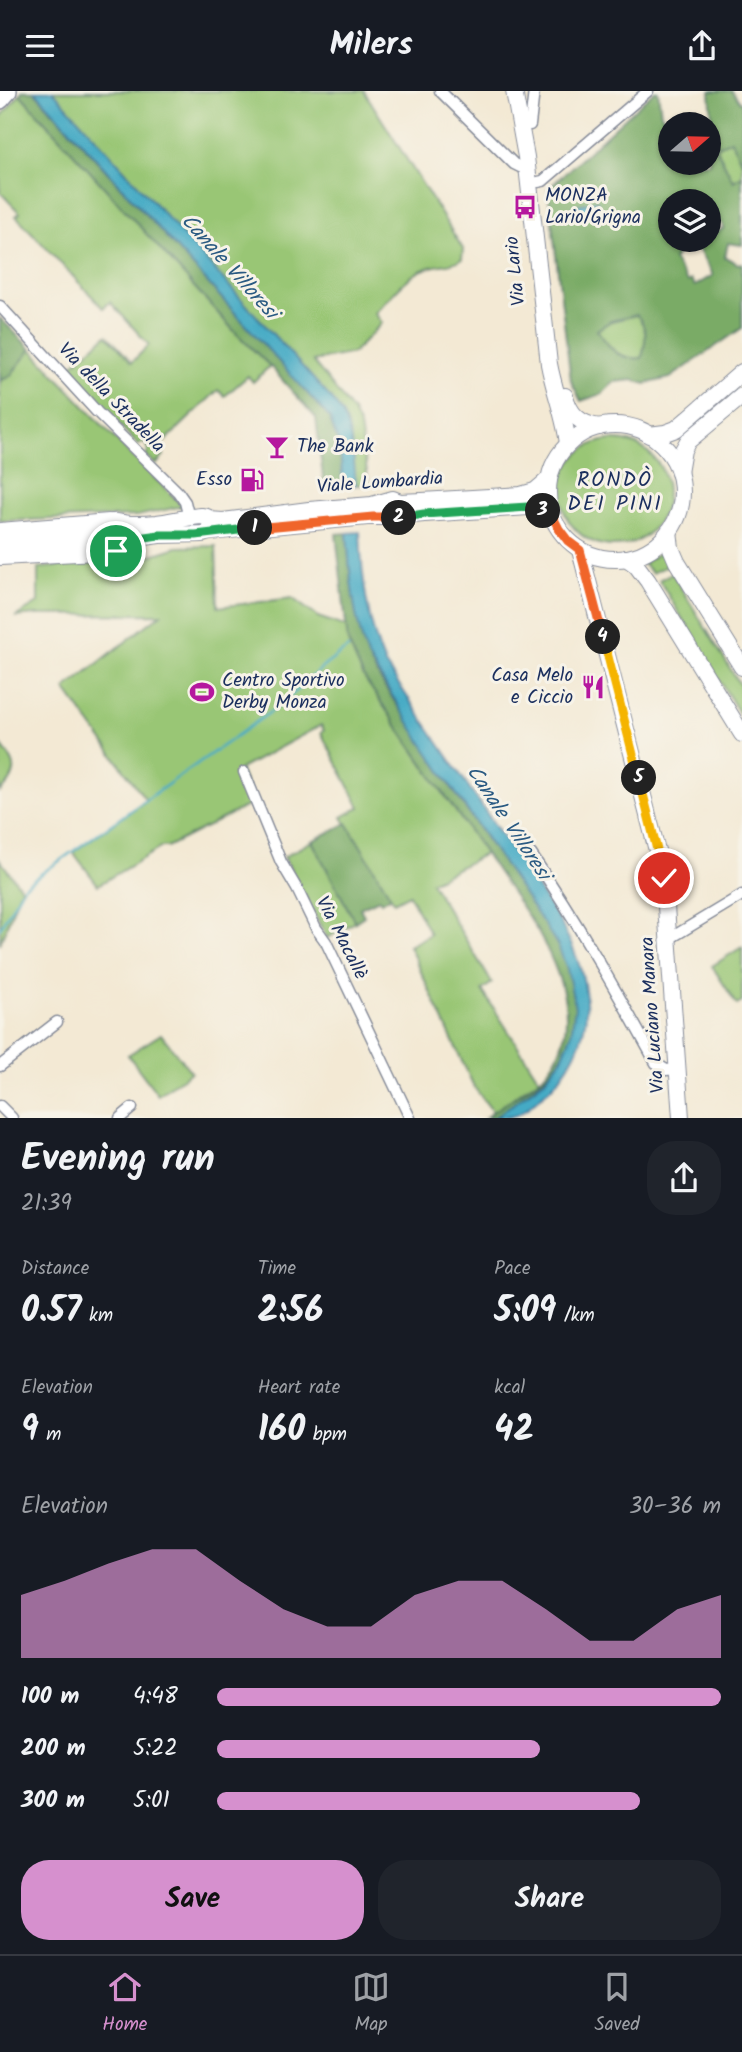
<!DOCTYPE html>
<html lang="en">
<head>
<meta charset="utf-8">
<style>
	:root { --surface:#171b24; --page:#20242c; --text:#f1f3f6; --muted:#9ea1a6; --line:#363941; --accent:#d690ce }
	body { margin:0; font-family:Kalam,sans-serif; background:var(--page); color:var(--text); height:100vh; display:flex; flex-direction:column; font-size:26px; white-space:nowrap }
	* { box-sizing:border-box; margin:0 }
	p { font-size:23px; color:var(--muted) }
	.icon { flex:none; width:38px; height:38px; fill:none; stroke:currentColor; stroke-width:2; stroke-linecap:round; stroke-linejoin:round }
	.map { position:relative; height:1027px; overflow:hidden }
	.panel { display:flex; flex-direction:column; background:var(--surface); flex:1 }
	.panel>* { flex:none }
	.needle { width:46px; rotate:70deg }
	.tools { position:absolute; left:658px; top:21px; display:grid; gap:14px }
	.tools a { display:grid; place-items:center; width:63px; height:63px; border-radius:50%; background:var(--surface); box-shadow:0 2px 5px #0004; font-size:35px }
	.pin { position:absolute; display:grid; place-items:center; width:60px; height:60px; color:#fff; margin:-30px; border:4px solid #fff; border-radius:50%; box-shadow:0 2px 7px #0007 }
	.km { position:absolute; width:35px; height:35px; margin:-18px; border-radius:50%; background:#222; color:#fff; font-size:19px; line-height:35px; text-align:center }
	.round { display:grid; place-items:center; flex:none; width:74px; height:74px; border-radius:28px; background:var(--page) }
	.head { display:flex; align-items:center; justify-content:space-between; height:119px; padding:0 21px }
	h1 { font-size:38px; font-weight:600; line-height:52px }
	.metrics { display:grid; grid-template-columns:repeat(3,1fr); gap:10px; height:119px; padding:7px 21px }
	.metrics div { display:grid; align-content:center }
	.metrics b { font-size:35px; font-weight:600 }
	.metrics small { font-size:19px; font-weight:400 }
	.metrics p { font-size:19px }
	.chart { height:196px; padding:14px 21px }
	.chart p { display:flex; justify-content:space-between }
	.chart svg { width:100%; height:126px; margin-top:7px; fill:var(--accent); opacity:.7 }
	.action { display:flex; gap:14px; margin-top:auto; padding:14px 21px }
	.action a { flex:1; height:80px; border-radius:28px; background:var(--accent); color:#111; font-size:28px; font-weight:600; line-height:80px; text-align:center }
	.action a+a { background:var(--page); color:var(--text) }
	ul { padding:0 21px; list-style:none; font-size:23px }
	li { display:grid; grid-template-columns:112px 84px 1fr; align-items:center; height:52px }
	li i { height:18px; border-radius:9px; background:var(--accent) }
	header { display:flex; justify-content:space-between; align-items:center; height:91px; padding:0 21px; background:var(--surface); font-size:32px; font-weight:600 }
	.dock { display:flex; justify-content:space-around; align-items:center; height:98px; border-top:2px solid var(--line); background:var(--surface); font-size:19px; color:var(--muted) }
	.dock a { display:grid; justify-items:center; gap:4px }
	.dock .active { color:var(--accent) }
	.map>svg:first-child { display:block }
</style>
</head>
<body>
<header><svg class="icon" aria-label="menu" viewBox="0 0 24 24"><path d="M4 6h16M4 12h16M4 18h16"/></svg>Milers<svg class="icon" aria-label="share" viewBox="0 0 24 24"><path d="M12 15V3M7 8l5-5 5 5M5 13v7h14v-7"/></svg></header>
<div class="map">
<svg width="742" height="1027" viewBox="0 0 742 1027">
	<rect width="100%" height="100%" fill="#f7f3e8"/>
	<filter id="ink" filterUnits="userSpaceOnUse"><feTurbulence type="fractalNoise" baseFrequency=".0143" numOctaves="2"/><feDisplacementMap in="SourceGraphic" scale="14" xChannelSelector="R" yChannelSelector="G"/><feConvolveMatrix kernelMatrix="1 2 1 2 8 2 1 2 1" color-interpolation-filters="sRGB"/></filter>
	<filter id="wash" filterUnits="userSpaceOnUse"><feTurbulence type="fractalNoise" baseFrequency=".00686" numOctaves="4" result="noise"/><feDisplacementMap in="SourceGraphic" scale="28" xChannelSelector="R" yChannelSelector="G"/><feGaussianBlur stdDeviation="1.57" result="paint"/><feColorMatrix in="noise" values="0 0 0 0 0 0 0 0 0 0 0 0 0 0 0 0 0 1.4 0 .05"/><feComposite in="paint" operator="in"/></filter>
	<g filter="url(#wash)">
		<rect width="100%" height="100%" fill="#f3e9d4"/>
		<!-- green -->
		<g fill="#99c674" stroke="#5a7a69" stroke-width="2">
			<path d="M53,0H364L463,158L462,168C450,175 437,173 425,178C407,184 388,209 375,222L382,232L353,262L313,270L353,321L360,336L369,394H356C353,371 353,346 343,325C335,309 319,295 308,282Z"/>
			<polygon points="20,3 236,242 270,275 253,291 248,285 225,305 218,299 158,357 164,364 156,374 146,365 149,358 144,351 138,354 67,278 107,244 132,271 149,254 110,211 103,217 16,125 20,122 0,101 0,27"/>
			<polygon points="731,49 742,72 742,85 733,90 716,56"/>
			<path d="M637,223C649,240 646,247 642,267C618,269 610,257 597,239L611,230Z"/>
			<polygon points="31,258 120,353 183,415 137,425 0,430 0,290 10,285"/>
			<circle cx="614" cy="402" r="53"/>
			<polygon points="216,455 218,516 292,507 318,526 347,536 348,551 363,585 485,763 431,791 492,892 482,899 539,988 493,1021 474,996 409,855 430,843 409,803 394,811 342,726 360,716 321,642 324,639 321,634 240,678 253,712 167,756 162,756 98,794 73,761 146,709 65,598 161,523 36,524 15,526 38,512 38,477 136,469 177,456"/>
			<polygon points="664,459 669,474 652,482 643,473"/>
			<polygon points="672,482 742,597 742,627 659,489"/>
			<path d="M0,653C17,673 21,682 0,701Z"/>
			<polygon points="312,750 355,831 327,847 284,766"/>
			<polygon points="0,769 21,797 0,853"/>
			<polygon points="742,856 742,911 737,914 712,875"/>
			<polygon points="161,943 191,981 158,1004 128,964"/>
		</g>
		<!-- forest -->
		<g fill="#7aab66" stroke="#4a6d62" stroke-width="2" fill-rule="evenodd">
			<polygon points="22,0 34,0 329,326 340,356 343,395 324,396 316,327 270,275 236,242 20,3"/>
			<path d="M654,0H658L661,23L670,34V72H709V33L712,30L710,0H732L740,11H742V72L731,49L716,56L733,90L742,85V154L728,152L725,166L738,173L742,172V237L670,287L645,293L634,289L614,291L602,303L581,310L571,290L548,98ZM708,109L724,137L714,143L709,134V149H681L688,161L697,156L713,184L695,195L691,189L687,191L673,168L676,165L660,139L670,132V110ZM637,224C649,240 646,247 642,267C618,270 610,257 597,239L611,230Z"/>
			<polygon points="0,227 31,258 10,285 0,290"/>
			<path d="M347,442C350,484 353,528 369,567C379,591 397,613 411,634C443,685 477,735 511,784C538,823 574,866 575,916C576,971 535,997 495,1026H486C503,1013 523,1003 539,989C588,942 561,879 532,831L363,585L348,551L336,443Z"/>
			<polygon points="347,732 391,806 381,811 379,808 360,817 364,825 355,831 312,750"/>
		</g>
		<!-- water -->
		<g fill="#45aac5" stroke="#306c92" stroke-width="2">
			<path d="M35,0H53L308,282C319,295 335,309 343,325C353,346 354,371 356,394L343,395L340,356L329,326Z"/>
			<polygon points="597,110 599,119 576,124 574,115"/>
			<path d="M360,441C362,488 367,530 385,573L556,824C581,867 599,915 575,963C567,979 556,994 542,1005C522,1021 522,1027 495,1026L543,991L562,967L571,944L575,916L567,878L558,855L544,833L422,652L368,566C353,527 350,483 347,442Z"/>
		</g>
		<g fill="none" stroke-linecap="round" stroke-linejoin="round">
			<!-- stream -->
			<polyline stroke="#45aac5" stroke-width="2.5" points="0,837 24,795 279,615 324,575 348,557"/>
		</g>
	</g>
	<g filter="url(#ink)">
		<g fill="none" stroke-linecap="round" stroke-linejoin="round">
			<!-- street casing -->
			<g stroke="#878c99" stroke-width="13">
				<g id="street">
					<polyline points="440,0 514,73 520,76 527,76"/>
					<polyline points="530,34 534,0"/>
					<polyline points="538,91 543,90 648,0"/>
					<polyline points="0,215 97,321 178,401 185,411 189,427"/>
					<polyline points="244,681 281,771 297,798 316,837 326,851 410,1027"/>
					<path d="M531,763C577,830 617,901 656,972L666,979L677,978"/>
					<polyline points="669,848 742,804"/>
					<polyline points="0,975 57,931"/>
					<polyline points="0,1015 12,1027"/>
					<polyline points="120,1027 132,1017"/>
				</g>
			</g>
			<!-- secondary casing -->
			<g stroke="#878c99" stroke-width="18">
				<g id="secondary">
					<path d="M514,0L526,66L549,273C554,300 565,326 568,353"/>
					<path d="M565,305C570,324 580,333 599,336"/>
					<circle cx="615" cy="401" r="67"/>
					<polyline points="649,344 665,342 676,338 742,281"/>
					<polyline points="679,382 683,359 688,350 742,305"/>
					<path d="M201,425L207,426L211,432L209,441L203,443L159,444L131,448L115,453C104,450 98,433 113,431C117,430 119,432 124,432C134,434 147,433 157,432C172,430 187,426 201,425Z"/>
					<polyline points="209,429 223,430 309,419 372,414 393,408 400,411 422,410 521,404 535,400 549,388"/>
					<polyline points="0,440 109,431"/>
					<polyline points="669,440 671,457 677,471 742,576"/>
					<polyline points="209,441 367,426 385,426 394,429 401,425 424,423 528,416 552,424"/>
					<polyline points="580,459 664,787 681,1027"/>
					<polyline points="0,466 116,460 121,454"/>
					<polyline points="626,467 636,474 648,490 742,643"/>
				</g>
			</g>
			<!-- highway casing -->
			<g stroke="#878c99" stroke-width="22">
				<g id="highway">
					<polyline points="0,8 7,0"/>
					<polyline points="0,452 92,445 105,446"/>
				</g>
			</g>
			<!-- street -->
			<use href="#street" stroke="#fff" stroke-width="10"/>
			<!-- secondary -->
			<use href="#secondary" stroke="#fff" stroke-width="16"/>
			<!-- highway -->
			<use href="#highway" stroke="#fff" stroke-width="19"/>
		</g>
	</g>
	<g fill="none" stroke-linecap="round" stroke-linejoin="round" filter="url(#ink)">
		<!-- split-1 casing -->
		<g stroke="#fff" stroke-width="14">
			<polyline id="split-1" points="116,460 124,451 131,448 159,444 196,444 255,437"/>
		</g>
		<!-- split-2 casing -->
		<g stroke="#fff" stroke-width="14">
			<polyline id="split-2" points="255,437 373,426 385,426 394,429 399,427"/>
		</g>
		<!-- split-3 casing -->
		<g stroke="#fff" stroke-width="14">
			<polyline id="split-3" points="399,427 424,423 528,416 543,420"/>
		</g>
		<!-- split-4 casing -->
		<g stroke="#fff" stroke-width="14">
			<polyline id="split-4" points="543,420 552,424 559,438 568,450 580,459 603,546"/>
		</g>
		<!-- split-5 casing -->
		<g stroke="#fff" stroke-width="14">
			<polyline id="split-5" points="603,546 639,687"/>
		</g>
		<!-- split-6 casing -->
		<g stroke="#fff" stroke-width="14">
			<polyline id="split-6" points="639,687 664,787"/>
		</g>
		<!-- split-1 -->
		<use href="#split-1" stroke="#22a559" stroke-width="9"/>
		<!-- split-2 -->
		<use href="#split-2" stroke="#f0652b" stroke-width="9"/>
		<!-- split-3 -->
		<use href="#split-3" stroke="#22a559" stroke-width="9"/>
		<!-- split-4 -->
		<use href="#split-4" stroke="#f0652b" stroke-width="9"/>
		<!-- split-5 -->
		<use href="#split-5" stroke="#f5b400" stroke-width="9"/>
		<!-- split-6 -->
		<use href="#split-6" stroke="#f5b400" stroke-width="9"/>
	</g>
	<!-- icons -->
	<defs>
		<g id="bus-bare" transform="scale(1.89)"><path d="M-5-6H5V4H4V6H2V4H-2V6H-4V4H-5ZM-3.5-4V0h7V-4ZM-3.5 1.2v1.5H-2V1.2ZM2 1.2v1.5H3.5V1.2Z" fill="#b5179e" stroke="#f7f3e8" stroke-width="2.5" paint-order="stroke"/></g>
		<g id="bar-bare" transform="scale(1.89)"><path d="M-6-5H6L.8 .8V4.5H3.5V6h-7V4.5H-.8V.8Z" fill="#b5179e" stroke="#f7f3e8" stroke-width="2.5" paint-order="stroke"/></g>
		<g id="fuel-bare" transform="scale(1.89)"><path d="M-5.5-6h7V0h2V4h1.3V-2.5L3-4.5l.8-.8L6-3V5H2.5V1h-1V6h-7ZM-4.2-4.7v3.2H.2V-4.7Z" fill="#b5179e" stroke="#f7f3e8" stroke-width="2.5" paint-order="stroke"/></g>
		<g id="restaurant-bare" transform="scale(1.89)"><path d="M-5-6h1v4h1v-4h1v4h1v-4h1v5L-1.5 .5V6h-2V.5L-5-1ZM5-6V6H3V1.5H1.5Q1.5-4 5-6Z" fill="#b5179e" stroke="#f7f3e8" stroke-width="2.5" paint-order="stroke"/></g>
		<g id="stadium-bare" transform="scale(1.89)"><path d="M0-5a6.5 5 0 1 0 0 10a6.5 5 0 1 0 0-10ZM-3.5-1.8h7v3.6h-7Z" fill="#b5179e" stroke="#f7f3e8" stroke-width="2.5" paint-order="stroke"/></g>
	</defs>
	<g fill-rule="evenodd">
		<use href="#bus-bare" x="525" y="116"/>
		<use href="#bar-bare" x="277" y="356"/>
		<use href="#fuel-bare" x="252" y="389"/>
		<use href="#restaurant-bare" x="593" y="596"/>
		<use href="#stadium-bare" x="202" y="601"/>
	</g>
	<g text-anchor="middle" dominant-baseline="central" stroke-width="6" stroke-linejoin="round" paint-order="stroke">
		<!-- poi labels -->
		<g font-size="19" fill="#1b2f5e" stroke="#f7f3e8" text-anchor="start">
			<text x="545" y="105">MONZA<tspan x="545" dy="22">Lario/Grigna</tspan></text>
			<text x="297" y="356">The Bank</text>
			<text x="232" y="389" text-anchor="end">Esso</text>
			<text x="573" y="585" text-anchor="end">Casa Melo<tspan x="573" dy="22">e Ciccio</tspan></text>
			<text x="222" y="590">Centro Sportivo<tspan x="222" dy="22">Derby Monza</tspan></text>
		</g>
		<!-- street labels -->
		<g font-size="19" fill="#1b2f5e" stroke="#f7f3e8">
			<text transform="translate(516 180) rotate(-96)">Via Lario</text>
			<text transform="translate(111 307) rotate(46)">Via della Stradella</text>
			<text transform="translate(380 392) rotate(-4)">Viale Lombardia</text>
			<text transform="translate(341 847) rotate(63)">Via Macallè</text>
			<text transform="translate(653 924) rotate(-94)">Via Luciano Manara</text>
		</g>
		<!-- water labels -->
		<g font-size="21" font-style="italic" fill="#2a5a82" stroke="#f7f3e8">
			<text transform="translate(229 176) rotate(48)">Canale Villoresi</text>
			<text transform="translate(508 732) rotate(56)">Canale Villoresi</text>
		</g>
		<!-- neighbourhood labels -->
		<g font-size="21" letter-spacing="2" fill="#1b2f5e" stroke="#f7f3e8">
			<text x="615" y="389">RONDÒ<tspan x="615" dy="24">DEI PINI</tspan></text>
		</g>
	</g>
</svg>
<div class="tools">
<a><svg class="needle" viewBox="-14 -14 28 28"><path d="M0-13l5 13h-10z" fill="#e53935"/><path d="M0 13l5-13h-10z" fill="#9ea1a6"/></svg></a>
<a><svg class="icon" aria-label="layers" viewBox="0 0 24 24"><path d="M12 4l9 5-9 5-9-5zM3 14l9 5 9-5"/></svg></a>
</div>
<div class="pin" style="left:116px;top:460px;background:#1e9e55"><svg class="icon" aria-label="arrive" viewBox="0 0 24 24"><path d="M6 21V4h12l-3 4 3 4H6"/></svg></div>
<div class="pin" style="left:664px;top:787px;background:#d93025"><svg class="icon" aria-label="check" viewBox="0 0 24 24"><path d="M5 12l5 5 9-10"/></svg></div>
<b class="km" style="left:255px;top:437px">1</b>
<b class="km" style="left:399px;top:427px">2</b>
<b class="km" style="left:543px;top:420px">3</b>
<b class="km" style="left:603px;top:546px">4</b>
<b class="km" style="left:639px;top:687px">5</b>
</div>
<section class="panel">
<div class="head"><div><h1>Evening run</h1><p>21:39</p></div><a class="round"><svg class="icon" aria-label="share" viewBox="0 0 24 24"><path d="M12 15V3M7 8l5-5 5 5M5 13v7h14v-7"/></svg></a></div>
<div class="metrics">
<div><p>Distance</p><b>0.57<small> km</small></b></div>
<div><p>Time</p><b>2:56</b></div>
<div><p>Pace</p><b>5:09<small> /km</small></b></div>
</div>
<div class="metrics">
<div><p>Elevation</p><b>9<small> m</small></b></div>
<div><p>Heart rate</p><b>160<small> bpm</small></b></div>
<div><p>kcal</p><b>42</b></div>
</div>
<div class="chart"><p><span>Elevation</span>30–36 m</p>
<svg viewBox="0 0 160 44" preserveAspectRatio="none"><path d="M0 44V22L10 17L20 11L30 6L40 6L50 17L60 27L70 33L80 33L90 22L100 17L110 17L120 27L130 38L140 38L150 27L160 22V44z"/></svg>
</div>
<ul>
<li><b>100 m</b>4:48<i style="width:100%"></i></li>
<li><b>200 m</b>5:22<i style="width:64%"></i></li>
<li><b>300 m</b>5:01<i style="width:84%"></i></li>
</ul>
<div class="action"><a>Save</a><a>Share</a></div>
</section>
<nav class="dock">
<a class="active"><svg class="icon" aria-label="home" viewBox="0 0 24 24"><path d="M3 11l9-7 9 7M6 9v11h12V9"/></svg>Home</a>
<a><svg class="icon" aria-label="map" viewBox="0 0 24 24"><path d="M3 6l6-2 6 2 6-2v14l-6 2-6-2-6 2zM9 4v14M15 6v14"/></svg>Map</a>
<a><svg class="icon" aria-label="saved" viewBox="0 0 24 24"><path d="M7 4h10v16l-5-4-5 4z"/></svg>Saved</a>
</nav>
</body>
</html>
